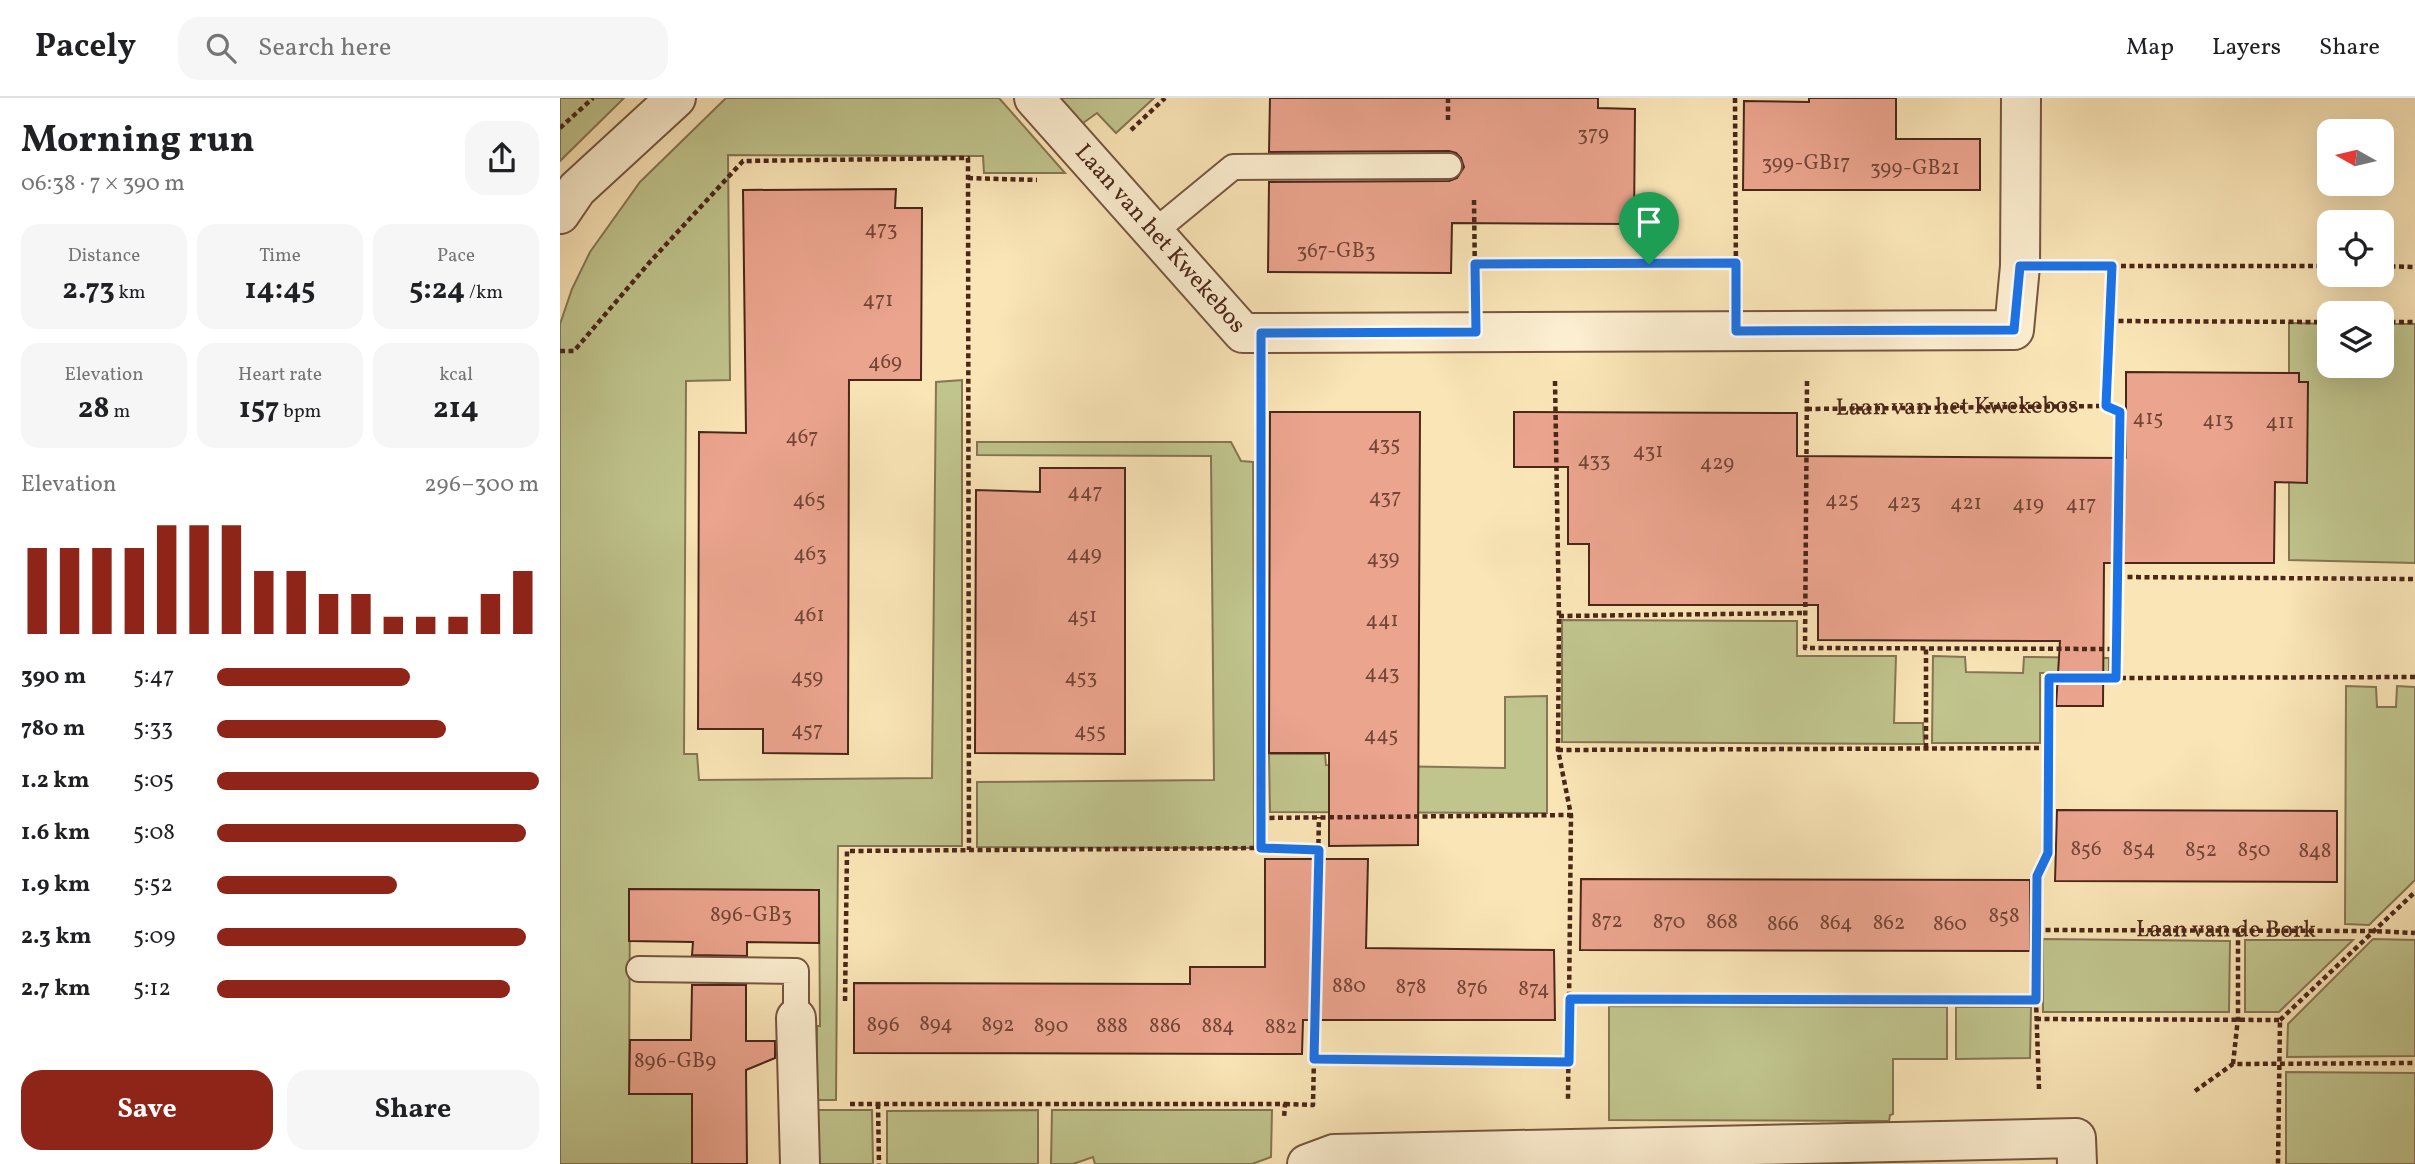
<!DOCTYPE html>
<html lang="en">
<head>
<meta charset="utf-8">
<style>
	:root { --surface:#fff; --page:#f6f6f6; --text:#202124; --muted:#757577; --line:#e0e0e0; --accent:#8f2418 }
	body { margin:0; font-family:Vollkorn,serif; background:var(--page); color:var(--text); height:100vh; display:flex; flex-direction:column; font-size:26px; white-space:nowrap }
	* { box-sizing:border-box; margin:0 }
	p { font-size:23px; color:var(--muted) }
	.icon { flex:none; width:38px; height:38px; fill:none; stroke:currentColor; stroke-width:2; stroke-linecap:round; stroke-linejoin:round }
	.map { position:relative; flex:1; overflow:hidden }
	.drawer { display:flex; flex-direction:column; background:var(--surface); width:560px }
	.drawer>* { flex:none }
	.needle { width:46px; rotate:278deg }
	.tools { position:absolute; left:1757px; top:21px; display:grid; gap:14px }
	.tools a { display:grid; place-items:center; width:77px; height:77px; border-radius:14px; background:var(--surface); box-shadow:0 7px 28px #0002; font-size:35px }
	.pin { position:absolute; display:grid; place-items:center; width:60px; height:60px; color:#fff; margin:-72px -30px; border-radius:50% 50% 50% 0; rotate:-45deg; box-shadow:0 0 7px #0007 }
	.pin .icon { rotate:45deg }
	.round { display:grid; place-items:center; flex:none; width:74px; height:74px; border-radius:21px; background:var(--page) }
	.head { display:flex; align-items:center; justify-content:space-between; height:119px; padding:0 21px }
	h1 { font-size:38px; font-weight:700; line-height:52px }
	.figures { display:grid; grid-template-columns:repeat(3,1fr); gap:10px; height:119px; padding:7px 21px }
	.figures div { display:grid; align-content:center; border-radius:18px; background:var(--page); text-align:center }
	.figures b { font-size:30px; font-weight:700 }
	.figures small { font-size:19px; font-weight:400 }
	.figures p { font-size:19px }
	.chart { height:196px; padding:14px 21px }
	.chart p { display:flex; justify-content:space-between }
	.chart svg { width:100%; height:126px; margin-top:7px; stroke:var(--accent); stroke-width:6 }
	.action { display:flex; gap:14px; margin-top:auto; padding:14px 21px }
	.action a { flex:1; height:80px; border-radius:21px; background:var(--accent); color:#fff; font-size:28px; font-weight:700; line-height:80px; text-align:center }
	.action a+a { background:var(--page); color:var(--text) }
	ul { padding:0 21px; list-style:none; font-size:23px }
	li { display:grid; grid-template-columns:112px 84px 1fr; align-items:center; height:52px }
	li i { height:18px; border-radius:9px; background:var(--accent) }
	header { display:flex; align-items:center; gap:42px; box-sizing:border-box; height:98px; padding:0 35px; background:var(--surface); border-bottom:2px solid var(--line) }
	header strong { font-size:33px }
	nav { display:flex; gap:38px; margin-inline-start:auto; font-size:24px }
	.search { width:490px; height:63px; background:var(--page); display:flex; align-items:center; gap:18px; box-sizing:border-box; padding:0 24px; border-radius:21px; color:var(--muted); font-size:26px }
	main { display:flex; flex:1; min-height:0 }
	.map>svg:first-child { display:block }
</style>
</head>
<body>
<header>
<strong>Pacely</strong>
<div class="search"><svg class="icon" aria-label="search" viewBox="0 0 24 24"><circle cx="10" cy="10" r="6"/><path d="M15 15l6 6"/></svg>Search here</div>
<nav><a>Map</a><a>Layers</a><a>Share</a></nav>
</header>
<main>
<section class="drawer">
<div class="head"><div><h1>Morning run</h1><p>06:38 · 7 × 390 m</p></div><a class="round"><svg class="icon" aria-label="share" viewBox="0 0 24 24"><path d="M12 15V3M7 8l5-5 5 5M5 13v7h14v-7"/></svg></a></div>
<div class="figures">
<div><p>Distance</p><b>2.73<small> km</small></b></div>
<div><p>Time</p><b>14:45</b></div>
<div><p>Pace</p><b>5:24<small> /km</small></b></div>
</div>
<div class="figures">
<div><p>Elevation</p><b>28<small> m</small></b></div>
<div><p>Heart rate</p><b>157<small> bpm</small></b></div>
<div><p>kcal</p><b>214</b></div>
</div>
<div class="chart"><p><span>Elevation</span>296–300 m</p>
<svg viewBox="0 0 160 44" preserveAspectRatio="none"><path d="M5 44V14M15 44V14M25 44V14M35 44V14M45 44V6M55 44V6M65 44V6M75 44V22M85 44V22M95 44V30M105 44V30M115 44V38M125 44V38M135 44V38M145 44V30M155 44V22"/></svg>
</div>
<ul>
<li><b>390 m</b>5:47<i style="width:60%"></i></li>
<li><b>780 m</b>5:33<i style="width:71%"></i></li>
<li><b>1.2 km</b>5:05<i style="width:100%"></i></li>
<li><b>1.6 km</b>5:08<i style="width:96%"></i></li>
<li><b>1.9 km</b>5:52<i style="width:56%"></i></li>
<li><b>2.3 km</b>5:09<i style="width:96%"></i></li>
<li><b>2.7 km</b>5:12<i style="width:91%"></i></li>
</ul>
<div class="action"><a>Save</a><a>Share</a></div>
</section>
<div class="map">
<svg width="1855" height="1066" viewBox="0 0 1855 1066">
	<rect width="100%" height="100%" fill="#fae5b7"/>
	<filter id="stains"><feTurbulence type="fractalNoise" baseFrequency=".00286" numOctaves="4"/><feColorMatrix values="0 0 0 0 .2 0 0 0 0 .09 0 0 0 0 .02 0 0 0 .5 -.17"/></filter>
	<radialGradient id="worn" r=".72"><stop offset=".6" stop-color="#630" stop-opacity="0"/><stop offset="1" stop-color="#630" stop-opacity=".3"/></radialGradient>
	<!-- green -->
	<g fill="#c0c48d" stroke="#867653" stroke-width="2">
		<polygon points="0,0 64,0 0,63"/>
		<polygon points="166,0 439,0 505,75 424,75 423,58 168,57 170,282 126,283 124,656 137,656 139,682 372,680 376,284 402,282 402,748 278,748 276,1002 257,1002 257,928 260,928 259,792 70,791 69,995 132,996 132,1066 0,1066 0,226 12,191 30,154 80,84"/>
		<polygon points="497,0 594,0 556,35 537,15 519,28"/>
		<polygon points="1729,225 1769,226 1769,268 1822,268 1822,226 1855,226 1855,465 1729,462"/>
		<polygon points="417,344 671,344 681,363 693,364 694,750 417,749 417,684 654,682 651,358 417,357"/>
		<polygon points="1002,522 1237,523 1237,558 1336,558 1334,625 1363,625 1364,646 1002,644"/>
		<polygon points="1373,558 1405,559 1406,574 1463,575 1464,559 1549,560 1549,575 1480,575 1480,645 1372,645"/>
		<polygon points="1786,588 1816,589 1817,609 1836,609 1837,588 1855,589 1855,782 1809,827 1785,826"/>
		<polygon points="987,598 987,715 710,714 709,656 765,656 766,667 945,670 945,599"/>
		<polygon points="1483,841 1670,843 1669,914 1483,914"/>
		<polygon points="1813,841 1855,842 1855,958 1727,959 1728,926"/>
		<polygon points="1685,842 1793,842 1719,914 1685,914"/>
		<polygon points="1049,908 1387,909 1387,961 1333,961 1333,1016 1330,1017 1329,1023 1049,1022"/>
		<polygon points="1396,909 1471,909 1470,960 1396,961"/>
		<polygon points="1726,974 1855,975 1855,1066 1726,1066"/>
		<polygon points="257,1012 312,1012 313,1066 256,1066"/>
		<polygon points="478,1012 478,1066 327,1066 327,1013"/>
		<polygon points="492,1012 712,1012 711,1059 692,1066 535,1066 533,1059 513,1066 491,1066"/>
	</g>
	<!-- building -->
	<g fill="#eba48e" stroke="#4b2719" stroke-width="2">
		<polygon points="710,0 1038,0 1038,10 1075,11 1074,126 892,125 891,175 708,174 709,84 889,83 897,80 904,69 901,60 896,55 889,53 709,54"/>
		<polygon points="1249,0 1336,0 1336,41 1420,41 1420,92 1183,92 1184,3 1249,4"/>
		<polygon points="336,91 335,110 362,110 361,282 289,282 288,656 203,655 203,631 138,631 139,334 186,335 183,92"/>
		<polygon points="1566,274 1739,275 1739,284 1748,284 1747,385 1715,384 1714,465 1544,465 1543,608 1496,608 1500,543 1258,542 1258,507 1029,507 1029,446 1008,446 1008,369 954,369 954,314 1237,315 1237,358 1566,360"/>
		<polygon points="710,314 860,314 858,747 769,748 769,655 709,655"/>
		<polygon points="480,370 565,370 565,656 415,655 416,392 480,394"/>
		<polygon points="1497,712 1777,713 1777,784 1495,783"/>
		<polygon points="705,761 808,761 806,850 994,852 995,922 743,922 742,956 294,955 294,885 630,886 630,869 705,869"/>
		<polygon points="1021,781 1470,782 1470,853 1020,852"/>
		<polygon points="69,791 259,792 259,845 187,844 187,858 132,857 133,844 69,843"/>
		<polygon points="132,887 186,887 186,943 215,943 215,960 186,972 187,1066 132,1066 132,996 69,996 70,942 131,942"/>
	</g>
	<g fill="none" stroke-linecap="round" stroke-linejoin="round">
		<!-- lane casing -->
		<g stroke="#775640" stroke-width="28">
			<g id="lane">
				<polyline points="594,134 673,69 889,68"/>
				<polyline points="79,871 236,873 236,920"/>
			</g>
		</g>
		<!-- street casing -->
		<g stroke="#775640" stroke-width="42">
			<g id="street">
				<path id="s3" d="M474,0L683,235H701L1454,232L1460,168L1461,0"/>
				<polyline points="0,116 17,91 116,0"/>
				<polyline points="236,920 240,1066"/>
				<polyline points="747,1066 774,1056 1516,1040 1517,1066"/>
			</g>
		</g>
		<!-- path -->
		<g stroke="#4b2719" stroke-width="4.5" stroke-dasharray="5 3.5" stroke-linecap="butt">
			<polyline points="888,0 888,24"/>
			<polyline points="1175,0 1176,185"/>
			<polyline points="0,30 33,0"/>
			<polyline points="571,32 605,0"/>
			<polyline points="408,80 477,82"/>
			<polyline points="914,102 915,184"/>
			<polyline points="915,166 1176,165"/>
			<polyline points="1510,168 1769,168"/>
			<polyline points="1822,168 1855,169"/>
			<polyline points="1550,223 1769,224"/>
			<polyline points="1822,224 1855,224"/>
			<polyline points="0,253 14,253 89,165 183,63 408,60 409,752"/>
			<polyline points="995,283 999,518 998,652 1011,717 1008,1001"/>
			<polyline points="1247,283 1245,550 1556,551 1556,580 1855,579"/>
			<polyline points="701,285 701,750"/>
			<polyline points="1546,308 1560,314 1556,551"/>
			<path id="s1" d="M1247,311L1546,308L1551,168"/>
			<polyline points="1559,479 1855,481"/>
			<polyline points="999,518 1245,515"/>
			<polyline points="1366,650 1366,551"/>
			<polyline points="998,652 1488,650"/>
			<polyline points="701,720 1011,717"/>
			<path id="s2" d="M1477,832L1814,833L1855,835"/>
			<polyline points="1010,901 1476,902"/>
			<polyline points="285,903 287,753 701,750 759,752"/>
			<polyline points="1476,921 1720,922 1718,1066"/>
			<polyline points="1720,922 1855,794"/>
			<polyline points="753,961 1009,964"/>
			<polyline points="1673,966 1678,920 1678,833"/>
			<polyline points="1479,991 1476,902 1477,778 1487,755 1489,580 1556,580"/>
			<polyline points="1635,993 1673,966 1855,965"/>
			<polyline points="290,1006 725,1006 724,1021"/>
			<polyline points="318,1006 319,1066"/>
			<polyline points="725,1006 753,1007 759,719"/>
		</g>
		<!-- lane -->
		<use href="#lane" stroke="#fceed0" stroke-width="24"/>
		<!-- street -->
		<use href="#street" stroke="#fceed0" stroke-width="38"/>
	</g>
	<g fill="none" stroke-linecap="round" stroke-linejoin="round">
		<!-- route casing -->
		<g stroke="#fff" stroke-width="14">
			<polygon id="route" points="1176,165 1176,233 1454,232 1460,168 1552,168 1546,308 1560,314 1556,580 1489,580 1488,755 1477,778 1476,902 1010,901 1009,964 754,961 759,752 701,750 701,235 916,234 915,166"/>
		</g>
		<!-- route -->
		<use href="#route" stroke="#1a73e8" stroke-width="9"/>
	</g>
	<g text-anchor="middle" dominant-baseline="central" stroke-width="5" stroke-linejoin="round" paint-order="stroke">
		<!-- number labels -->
		<g font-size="21" fill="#734636">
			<text x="1033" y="36">379</text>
			<text x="1246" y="65">399-GB17</text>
			<text x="1355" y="70">399-GB21</text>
			<text x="321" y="131">473</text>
			<text x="776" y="153">367-GB3</text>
			<text x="318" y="202">471</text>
			<text x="325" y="264">469</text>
			<text x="1588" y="320">415</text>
			<text x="1658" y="322">413</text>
			<text x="1720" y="324">411</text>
			<text x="242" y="339">467</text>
			<text x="824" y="346">435</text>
			<text x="1088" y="353">431</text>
			<text x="1034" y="362">433</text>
			<text x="1157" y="365">429</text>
			<text x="525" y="394">447</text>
			<text x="825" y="399">437</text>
			<text x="249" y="402">465</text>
			<text x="1282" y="402">425</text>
			<text x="1344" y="404">423</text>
			<text x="1406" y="405">421</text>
			<text x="1468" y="406">419</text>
			<text x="1521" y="406">417</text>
			<text x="250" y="456">463</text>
			<text x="524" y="456">449</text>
			<text x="823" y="460">439</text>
			<text x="249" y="517">461</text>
			<text x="522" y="518">451</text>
			<text x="822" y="522">441</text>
			<text x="822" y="575">443</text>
			<text x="247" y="579">459</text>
			<text x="521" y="579">453</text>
			<text x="247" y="632">457</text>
			<text x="530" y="633">455</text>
			<text x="821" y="637">445</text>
			<text x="1526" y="751">856</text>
			<text x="1579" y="751">854</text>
			<text x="1641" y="752">852</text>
			<text x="1694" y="752">850</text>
			<text x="1755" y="753">848</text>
			<text x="191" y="817">896-GB3</text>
			<text x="1444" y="818">858</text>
			<text x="1047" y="823">872</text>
			<text x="1109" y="824">870</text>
			<text x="1162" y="824">868</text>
			<text x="1276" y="825">864</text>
			<text x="1329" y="825">862</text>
			<text x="1223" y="826">866</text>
			<text x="1390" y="826">860</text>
			<text x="789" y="888">880</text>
			<text x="851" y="889">878</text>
			<text x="912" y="890">876</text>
			<text x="974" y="891">874</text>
			<text x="376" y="926">894</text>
			<text x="323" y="927">896</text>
			<text x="438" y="927">892</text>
			<text x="491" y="928">890</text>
			<text x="552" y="928">888</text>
			<text x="605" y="928">886</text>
			<text x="658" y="928">884</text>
			<text x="721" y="929">882</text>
			<text x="115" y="963">896-GB9</text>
		</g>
		<!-- street labels -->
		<g font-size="24" fill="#4b2719" stroke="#fceed0">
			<text stroke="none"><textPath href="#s3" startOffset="189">Laan van het Kwekebos</textPath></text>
			<text stroke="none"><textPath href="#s1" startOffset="150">Laan van het Kwekebos</textPath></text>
			<text stroke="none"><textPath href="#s2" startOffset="189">Laan van de Bork</textPath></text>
		</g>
	</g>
	<rect width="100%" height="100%" filter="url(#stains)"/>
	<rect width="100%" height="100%" fill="url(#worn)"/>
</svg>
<div class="tools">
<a><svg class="needle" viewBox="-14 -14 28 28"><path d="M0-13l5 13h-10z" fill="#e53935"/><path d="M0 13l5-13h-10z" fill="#757577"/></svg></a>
<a><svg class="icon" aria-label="locate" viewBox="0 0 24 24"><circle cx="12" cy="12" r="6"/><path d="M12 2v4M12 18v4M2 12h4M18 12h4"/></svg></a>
<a><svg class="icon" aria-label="layers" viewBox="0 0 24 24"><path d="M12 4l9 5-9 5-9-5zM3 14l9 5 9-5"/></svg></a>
</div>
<div class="pin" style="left:1089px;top:166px;background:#1e9e55"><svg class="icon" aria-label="arrive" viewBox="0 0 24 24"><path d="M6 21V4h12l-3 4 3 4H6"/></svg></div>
</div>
</main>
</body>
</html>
